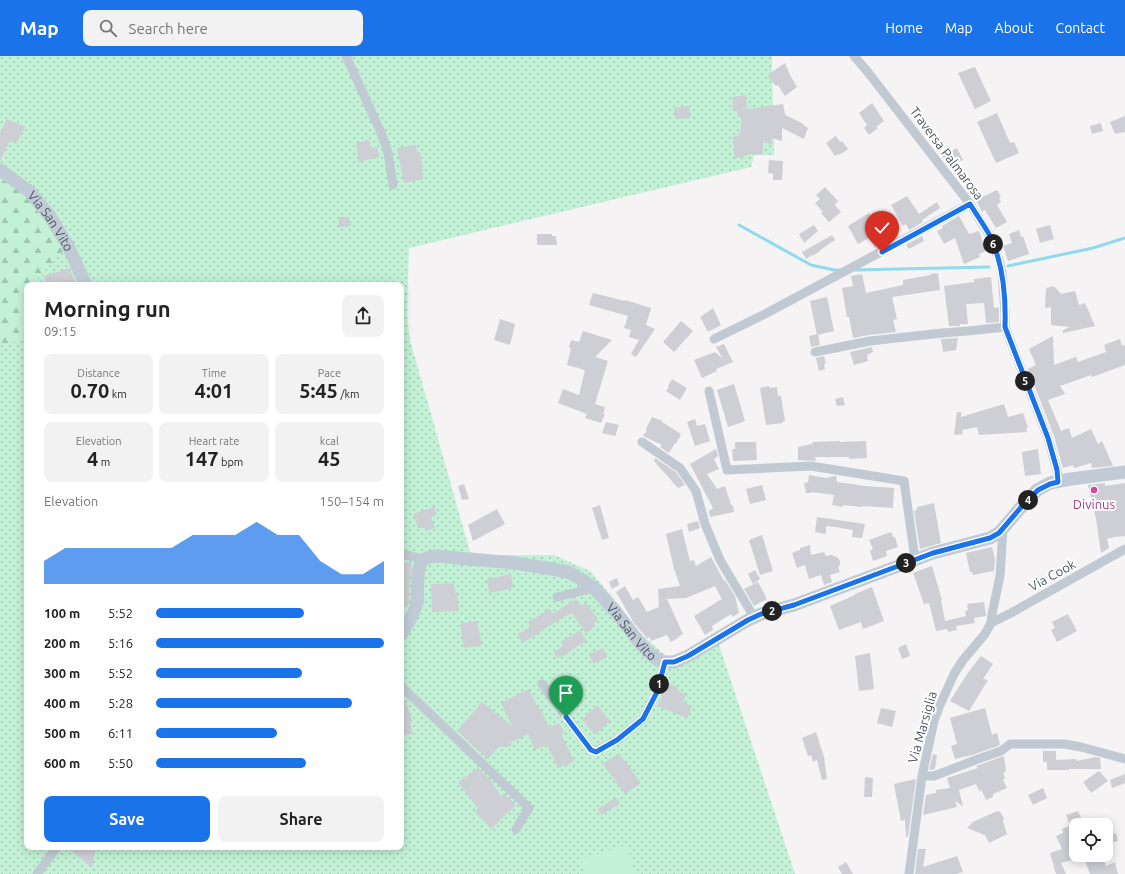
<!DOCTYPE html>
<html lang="en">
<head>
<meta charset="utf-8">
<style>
	:root { --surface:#fff; --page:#f2f2f2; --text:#222; --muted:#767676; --accent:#1a73e8 }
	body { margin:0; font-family:Ubuntu,sans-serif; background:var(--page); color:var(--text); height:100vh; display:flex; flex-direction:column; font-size:15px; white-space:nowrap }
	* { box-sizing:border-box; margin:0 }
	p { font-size:13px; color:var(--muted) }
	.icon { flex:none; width:22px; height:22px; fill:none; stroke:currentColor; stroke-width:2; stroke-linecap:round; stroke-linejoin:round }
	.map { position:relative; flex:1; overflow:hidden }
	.drawer { position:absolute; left:24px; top:226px; width:380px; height:568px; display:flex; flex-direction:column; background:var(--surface); border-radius:8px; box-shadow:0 2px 10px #0003 }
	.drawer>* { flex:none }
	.tools { position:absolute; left:1069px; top:762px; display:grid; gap:8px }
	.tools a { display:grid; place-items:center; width:44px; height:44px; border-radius:8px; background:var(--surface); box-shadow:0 2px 10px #0003; font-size:20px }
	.pin { position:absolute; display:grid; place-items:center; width:34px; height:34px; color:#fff; margin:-41px -17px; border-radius:50% 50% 50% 0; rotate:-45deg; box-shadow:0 0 4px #0007 }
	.pin .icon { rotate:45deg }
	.km { position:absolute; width:20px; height:20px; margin:-10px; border-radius:50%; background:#222; color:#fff; font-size:11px; line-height:20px; text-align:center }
	.round { display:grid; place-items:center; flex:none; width:42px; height:42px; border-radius:8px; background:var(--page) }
	.head { display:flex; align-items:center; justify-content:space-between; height:68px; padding:0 20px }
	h1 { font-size:22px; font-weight:600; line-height:30px }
	.metrics { display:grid; grid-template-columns:repeat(3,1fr); gap:6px; height:68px; padding:4px 20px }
	.metrics div { display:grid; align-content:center; border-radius:8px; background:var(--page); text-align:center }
	.metrics b { font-size:20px; font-weight:600 }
	.metrics small { font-size:11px; font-weight:400 }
	.metrics p { font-size:11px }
	.chart { height:112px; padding:8px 20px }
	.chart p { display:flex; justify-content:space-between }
	.chart svg { width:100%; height:72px; margin-top:4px; fill:var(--accent); opacity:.7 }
	.button { display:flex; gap:8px; margin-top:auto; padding:8px 20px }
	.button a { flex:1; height:46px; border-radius:8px; background:var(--accent); color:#fff; font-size:16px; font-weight:600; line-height:46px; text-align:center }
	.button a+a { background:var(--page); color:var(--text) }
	ul { padding:0 20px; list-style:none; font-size:13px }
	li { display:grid; grid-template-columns:64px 48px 1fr; align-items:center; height:30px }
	li i { height:10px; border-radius:5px; background:var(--accent) }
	header { display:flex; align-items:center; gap:24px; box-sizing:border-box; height:56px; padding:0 20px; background:var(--accent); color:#fff }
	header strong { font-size:19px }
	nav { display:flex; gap:22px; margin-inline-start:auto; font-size:14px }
	.search { width:280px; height:36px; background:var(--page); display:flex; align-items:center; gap:10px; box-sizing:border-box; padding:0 14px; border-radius:8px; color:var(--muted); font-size:15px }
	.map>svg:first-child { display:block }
</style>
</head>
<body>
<header>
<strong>Map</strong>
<div class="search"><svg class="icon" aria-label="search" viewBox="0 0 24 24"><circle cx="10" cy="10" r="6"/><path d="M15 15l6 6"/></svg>Search here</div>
<nav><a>Home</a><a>Map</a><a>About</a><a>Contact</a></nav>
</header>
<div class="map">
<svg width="1125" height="818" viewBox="0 0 1125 818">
	<defs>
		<pattern id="green-dots" width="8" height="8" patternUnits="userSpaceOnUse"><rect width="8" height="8" fill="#c3f1d5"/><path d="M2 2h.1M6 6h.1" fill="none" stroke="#a0c6b0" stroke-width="1.8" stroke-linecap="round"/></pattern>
		<pattern id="forest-firs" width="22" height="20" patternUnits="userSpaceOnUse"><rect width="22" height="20" fill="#c3f1d5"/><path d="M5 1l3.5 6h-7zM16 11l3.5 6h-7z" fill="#a0c6b0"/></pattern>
	</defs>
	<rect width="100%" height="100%" fill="#f5f3f3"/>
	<!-- green -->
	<path fill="url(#green-dots)" fill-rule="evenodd" d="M0,0H772L774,99H754L751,111L409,192L407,259L410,284L470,496L493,499H554L590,515L619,549L637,574L669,603L718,586L795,818H0ZM27,229H401V791H27Z"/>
	<!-- forest -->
	<polygon fill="url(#forest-firs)" points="0,121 27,140 45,163 63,195 32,229 27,229 27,235 20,243 27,247 27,282 0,290"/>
	<!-- pitch -->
	<polygon fill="#c3f1d5" points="627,789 635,818 585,818 581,803"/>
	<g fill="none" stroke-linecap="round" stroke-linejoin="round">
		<!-- stream -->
		<g stroke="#90daee" stroke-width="3">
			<polyline points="739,169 811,209 834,214 840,214"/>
			<polyline points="1008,210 1093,192 1125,182"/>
			<polyline points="854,214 989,211"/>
		</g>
	</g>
	<!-- building -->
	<g fill="#cdcfd5">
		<polygon points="785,7 790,19 797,31 785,40 778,29 776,30 768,21 770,19 769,18"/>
		<polygon points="975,11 991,45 975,53 958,17"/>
		<polygon points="746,39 747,52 748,53 783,48 785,59 800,66 808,72 804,83 782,72 782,85 771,82 772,88 763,86 763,99 745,98 744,101 735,102 733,81 738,80 738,78 740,78 742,61 738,61 737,55 733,55 732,41"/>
		<polygon points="872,47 884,65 876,71 878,72 869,79 864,72 867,69 859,57"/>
		<polygon points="689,50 690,62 675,63 674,52"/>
		<polygon points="997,57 1010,87 1014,86 1019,97 996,107 977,66"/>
		<polygon points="1125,60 1125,76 1115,78 1110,66"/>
		<polygon points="7,63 25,71 16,88 10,85 0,105 0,77"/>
		<polygon points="1101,67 1103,75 1092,78 1090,70"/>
		<polygon points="836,80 840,86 842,85 848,93 839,99 838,98 835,100 826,87"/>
		<polygon points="369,84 371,92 377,91 379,101 359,106 356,87"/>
		<polygon points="416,89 417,96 420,96 423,115 421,116 423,123 404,127 397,92"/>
		<polygon points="957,92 963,104 948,110 942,99"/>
		<polygon points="769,104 783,105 782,124 773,124 773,118 768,117"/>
		<polygon points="825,131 838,145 835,149 841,156 829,166 821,157 823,156 815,147 820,143 816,139"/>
		<polygon points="997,134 1001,141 999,142 1001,146 997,149 1007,166 996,172 985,154 982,156 976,144"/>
		<polygon points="907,140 919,158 937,146 940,152 922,164 923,166 909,174 906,168 903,170 891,149"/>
		<polygon points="869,157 871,160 877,157 888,177 881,182 884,187 875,192 869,182 858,188 848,170"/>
		<polygon points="959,160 969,178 979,175 986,195 979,198 980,201 964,208 955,182 944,188 937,175 943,172 942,170"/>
		<polygon points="339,161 349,161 350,170 339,171"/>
		<polygon points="814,169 818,175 804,187 799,178"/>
		<polygon points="1050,169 1054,183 1040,187 1036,173"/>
		<polygon points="1019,174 1021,181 1023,180 1029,198 1008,205 1003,190 1012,187 1009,178"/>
		<polygon points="537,178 552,178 552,180 556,180 557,189 537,189"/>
		<polygon points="832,179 835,184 819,195 819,196 812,200 812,199 806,203 802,196"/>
		<polygon points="922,180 924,185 909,193 906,189"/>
		<polygon points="69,212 75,225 65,229 47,229 44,220"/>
		<polygon points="938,217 940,234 892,241 897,263 893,264 896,276 869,279 853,282 849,261 847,261 842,232 853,230 851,220 862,218 866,237 903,229 903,224 931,219 930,218"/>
		<polygon points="991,221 994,252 999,251 999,266 986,267 984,247 966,248 968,268 960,268 960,270 949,270 944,230 974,226 974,223"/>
		<polygon points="1054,230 1061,238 1075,235 1079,249 1085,247 1095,270 1063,277 1062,275 1069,271 1051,269 1051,251 1045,252 1046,232"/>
		<polygon points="593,237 625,245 625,244 651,252 646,269 655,273 636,301 631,298 639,284 629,281 631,274 624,272 628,260 589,249"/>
		<polygon points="827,241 834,275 817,279 810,245"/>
		<polygon points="713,252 721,269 708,276 700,261"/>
		<polygon points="500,263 515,268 510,289 494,284"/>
		<polygon points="681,265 693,275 674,296 663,286"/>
		<polygon points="583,275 612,284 595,301 608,305 595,348 605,351 603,358 605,358 601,367 585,362 587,358 558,347 563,333 579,339 585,314 567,309 571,292 569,291 571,284 579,286"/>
		<polygon points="818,278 820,289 811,291 809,280"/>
		<polygon points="1053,280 1054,309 1076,301 1078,306 1106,296 1104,289 1120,283 1122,290 1125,289 1125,309 1092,321 1091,319 1060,330 1065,338 1048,344 1061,375 1069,372 1072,382 1091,373 1098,388 1102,385 1113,410 1092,412 1091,407 1074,412 1073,409 1063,412 1054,380 1028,313 1036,309 1029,293"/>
		<polygon points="958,282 956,294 943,296 941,283"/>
		<polygon points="724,288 733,306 716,313 717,315 702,322 694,304 715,296 723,303 716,291"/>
		<polygon points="872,291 873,296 867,299 868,305 854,309 850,296"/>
		<polygon points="824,300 826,307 824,308 825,313 819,315 816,302"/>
		<polygon points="672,323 687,332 680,344 666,335 669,331 668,330"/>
		<polygon points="734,328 745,365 728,371 717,334"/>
		<polygon points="769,330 770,332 777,331 778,340 781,340 785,365 783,365 783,367 766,369 760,332"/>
		<polygon points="843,341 845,349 837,350 835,343"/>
		<polygon points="1004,348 1008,361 1023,357 1028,372 1026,372 1027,376 979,379 977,371 962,374 963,378 954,379 957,356 961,356 961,361"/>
		<polygon points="652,361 662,365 662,366 681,378 676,388 675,387 669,397 660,391 662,389 643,380 647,374 646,373"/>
		<polygon points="695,363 697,370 705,368 710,385 695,390 687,366"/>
		<polygon points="606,366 619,369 615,380 602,377"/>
		<polygon points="840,385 840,386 866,385 867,402 849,403 849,401 815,401 816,405 798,404 798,391 812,388 813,386"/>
		<polygon points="735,386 756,386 757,404 733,405 732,393 735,393"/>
		<polygon points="716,393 718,400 714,403 719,413 707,418 717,433 725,430 731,449 733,449 734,456 710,461 709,455 713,452 690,408"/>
		<polygon points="1038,393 1041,418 1025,420 1022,396"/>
		<polygon points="655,402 676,416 685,429 678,432 654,405"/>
		<polygon points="809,419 826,422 834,420 836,420 837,426 865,430 894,432 893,452 862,450 862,451 843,449 843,451 832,449 834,439 811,436 811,437 806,437 804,427 808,426"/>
		<polygon points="1105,427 1105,430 1125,427 1125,480 1115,481 1107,483 1109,492 1101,497 1096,463 1088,429"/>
		<polygon points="464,428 469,443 462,444 458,430"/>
		<polygon points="762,429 766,444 750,448 746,433"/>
		<polygon points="934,447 941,487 920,493 914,455 917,454 917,451"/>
		<polygon points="600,449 609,482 602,484 592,452"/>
		<polygon points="434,451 437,459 431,461 435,472 425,475 425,472 418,472 413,458"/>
		<polygon points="497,453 505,468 473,485 468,469"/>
		<polygon points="817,461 865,468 862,482 852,481 853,474 835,471 826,470 826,478 815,476"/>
		<polygon points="698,465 700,472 689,476 687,468"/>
		<polygon points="682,473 690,505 694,504 696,510 711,501 724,525 725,524 735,540 739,557 732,561 731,558 712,570 713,574 705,579 694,560 722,543 715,530 686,542 667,543 683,578 678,581 678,582 671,586 667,579 651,585 649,581 647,582 634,567 616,536 625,530 633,544 638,541 647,556 659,551 658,533 680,530 674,513 666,478"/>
		<polygon points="891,476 894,482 895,481 898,491 886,495 887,500 873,505 870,495 873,493 869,484"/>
		<polygon points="762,479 773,515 760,519 749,484"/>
		<polygon points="810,489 811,499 824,496 826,500 831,499 837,501 840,505 840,508 838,512 840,516 830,519 832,526 824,529 821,519 809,523 805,509 797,512 792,497 800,494 800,492"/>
		<polygon points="992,491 995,504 994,515 973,519 972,516 970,516 966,497"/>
		<polygon points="401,506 412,507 410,523 409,545 408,550 401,552"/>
		<polygon points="932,510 942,544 941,544 945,565 966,560 965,555 968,554 967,548 984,546 986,560 974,562 975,567 956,570 957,574 948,576 947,573 936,575 929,547 924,548 913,517"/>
		<polygon points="755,514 760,523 753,528 748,518"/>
		<polygon points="511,518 513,532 489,537 487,523"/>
		<polygon points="617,522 619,529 612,533 609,526"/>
		<polygon points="758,526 767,543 754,550 744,533"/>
		<polygon points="454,527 455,537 457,536 459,555 432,556 431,528"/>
		<polygon points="872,531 884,565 863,573 861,566 839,574 830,550 855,539 855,538"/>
		<polygon points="576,543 581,550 586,547 598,563 594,567 595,570 586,577 572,557 540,575 541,576 522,587 518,578 530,571 528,566 549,553 553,557"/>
		<polygon points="1068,558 1077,575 1057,586 1051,574 1055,572 1052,566"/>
		<polygon points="477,565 482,589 464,592 460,568"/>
		<polygon points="580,574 586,585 561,601 560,600 557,602 554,596 563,590 561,586"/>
		<polygon points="906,588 910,600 902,603 898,592"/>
		<polygon points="603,592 607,601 593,608 589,598"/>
		<polygon points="870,597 874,633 859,635 855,600"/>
		<polygon points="981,600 993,608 983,623 988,624 969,655 950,645 967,618"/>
		<polygon points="666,626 677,631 679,636 686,639 683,646 692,650 687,662 657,650 663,638"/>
		<polygon points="528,633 539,653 540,652 549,672 559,667 565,677 561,678 574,705 567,709 566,708 558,712 547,688 535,694 528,678 510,687 512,690 499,691 488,703 457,675 482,646 512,670 501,647"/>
		<polygon points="401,638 404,642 413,666 410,667 413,677 401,681"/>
		<polygon points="597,649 610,665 595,679 582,664"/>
		<polygon points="881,652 896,655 892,671 877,667"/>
		<polygon points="985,652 992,679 997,677 1000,688 998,690 972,699 955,703 951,690 957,688 950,662"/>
		<polygon points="816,676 824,701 827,723 822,724 817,704 813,706 811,699 808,700 802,682"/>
		<polygon points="1043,695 1056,695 1056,704 1076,703 1076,705 1096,701 1100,702 1101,713 1069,713 1069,714 1047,714 1047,706 1043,706"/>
		<polygon points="619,697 641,727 625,738 603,708"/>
		<polygon points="933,698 937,699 935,713 929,714"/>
		<polygon points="1004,700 1006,715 1003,717 1005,722 1003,724 1007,732 993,738 993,741 986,744 981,733 980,736 976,728 959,734 963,750 955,745 957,751 923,759 926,739 936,737 936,734 950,732 947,722 978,712 976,710"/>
		<polygon points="478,712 490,723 501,740 504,737 516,749 491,773 475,756 478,753 458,726"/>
		<polygon points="1099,715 1108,725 1091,737 1083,726"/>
		<polygon points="1125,718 1125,727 1112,732 1110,724"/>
		<polygon points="865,721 873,722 872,741 864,741"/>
		<polygon points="916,723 908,781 906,781 905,764 901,765 894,728"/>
		<polygon points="1043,732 1047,742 1033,749 1028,739"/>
		<polygon points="616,742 620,748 601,759 598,753"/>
		<polygon points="997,755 1000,756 1004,762 1003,765 1007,778 989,787 985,779 967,772 973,766"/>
		<polygon points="1078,755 1084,769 1076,769 1076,803 1061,807 1066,818 1056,818 1050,797 1062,793 1056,780 1063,777 1062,773 1071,769 1070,769 1066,759"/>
		<polygon points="1116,777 1118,785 1106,788 1106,779"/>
		<polygon points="67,791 96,791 92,812"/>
		<polygon points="918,793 926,793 923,811 957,800 963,816 956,818 915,818"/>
		<polygon points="1083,799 1102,799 1106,810 1115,806 1118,818 1090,818"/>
		<polygon points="846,806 853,818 842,818 838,811"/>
	</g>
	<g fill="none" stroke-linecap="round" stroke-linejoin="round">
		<!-- street -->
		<g stroke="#c1cad2" stroke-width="9">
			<polyline points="346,0 382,79 388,97 393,129"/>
			<polyline points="854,0 867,15 970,148 990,180 999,204 1002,216 1005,257 1005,271 1048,382 1057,414 1058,426"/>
			<polyline points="714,283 765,258 970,148"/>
			<polyline points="815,296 870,285 942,277 968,275 1005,271"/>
			<polyline points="709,335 727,414 811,410 904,425 915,503"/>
			<polyline points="642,386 680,412 696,435 705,468 720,504 754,561"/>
			<polyline points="401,498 424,503"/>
			<polyline points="557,541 594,532"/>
			<polyline points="991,567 1011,557 1125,493"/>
			<polyline points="542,628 591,694 596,695 617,684 643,663 657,636 665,606"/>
			<polyline points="401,630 529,752 516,773"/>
			<polyline points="922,720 934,720 978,703 1001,695 1010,688 1065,688 1081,691 1125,703"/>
			<polyline points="37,818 57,791"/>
			<polyline points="909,818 922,720 934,665 940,649 954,618 963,604 985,578 991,567 992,558 1000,520 1003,473"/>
		</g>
		<!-- secondary -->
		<g stroke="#c1cbd6" stroke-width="13">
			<path id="s1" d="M0,114L30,136L49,159L67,188L86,229"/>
			<path id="s2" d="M401,578C408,568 414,559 417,547C419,537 414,509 425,503C427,501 431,501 434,500L515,507L546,512L568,516L581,523L594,532L616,556L639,586L649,597L658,604L665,606H674L688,600L748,564L761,558L794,549L933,497L990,482L999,477L1023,449L1037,434L1050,427L1071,423L1125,416"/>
		</g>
	</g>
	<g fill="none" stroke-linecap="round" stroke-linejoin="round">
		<!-- route casing -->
		<g stroke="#fff" stroke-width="8">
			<path id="route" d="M566,661L591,694L596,696L617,684L643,663L657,636L665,606H674L688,600L748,564L761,558L794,549L933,497L990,482L999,477L1023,449L1038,434L1050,428L1058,426L1057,414L1048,382L1005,271C1006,241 1003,207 990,180C984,169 976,158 970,148L882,196"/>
		</g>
		<!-- route -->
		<use href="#route" stroke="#1a73e8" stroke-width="5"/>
	</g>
	<!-- markers -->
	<circle fill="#d1479c" stroke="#fff" stroke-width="1.5" cx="1094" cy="434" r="4"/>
	<g text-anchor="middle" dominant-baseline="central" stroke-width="4" stroke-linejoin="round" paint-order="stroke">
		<!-- street labels -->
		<g font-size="13" fill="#4a5661" stroke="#fff">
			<text transform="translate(947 97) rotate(53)">Traversa Palmarosa</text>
			<text stroke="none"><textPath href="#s1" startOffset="73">Via San Vito</textPath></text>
			<text transform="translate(1052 519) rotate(-29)">Via Cook</text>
			<text stroke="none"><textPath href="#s2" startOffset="314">Via San Vito</textPath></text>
			<text transform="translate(922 671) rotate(-74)">Via Marsiglia</text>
		</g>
		<!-- hotel labels -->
		<g font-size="13" fill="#b23c85" stroke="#fff">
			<text x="1094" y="448">Divinus</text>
		</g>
	</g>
</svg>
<div class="tools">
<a><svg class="icon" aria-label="locate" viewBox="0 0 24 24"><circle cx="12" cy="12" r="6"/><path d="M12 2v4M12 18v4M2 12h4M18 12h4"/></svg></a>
</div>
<div class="pin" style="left:566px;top:661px;background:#1e9e55"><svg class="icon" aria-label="arrive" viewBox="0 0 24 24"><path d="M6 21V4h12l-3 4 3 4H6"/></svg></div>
<div class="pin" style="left:882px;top:196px;background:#d93025"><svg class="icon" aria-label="check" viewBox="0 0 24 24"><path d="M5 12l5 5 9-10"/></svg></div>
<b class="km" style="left:659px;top:628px">1</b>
<b class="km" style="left:772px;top:555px">2</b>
<b class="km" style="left:906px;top:507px">3</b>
<b class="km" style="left:1028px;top:444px">4</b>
<b class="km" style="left:1025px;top:325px">5</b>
<b class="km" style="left:993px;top:188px">6</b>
<section class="drawer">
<div class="head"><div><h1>Morning run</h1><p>09:15</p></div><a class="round"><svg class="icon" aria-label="share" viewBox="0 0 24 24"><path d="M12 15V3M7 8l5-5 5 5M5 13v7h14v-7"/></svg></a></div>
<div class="metrics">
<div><p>Distance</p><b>0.70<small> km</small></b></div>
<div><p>Time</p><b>4:01</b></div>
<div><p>Pace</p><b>5:45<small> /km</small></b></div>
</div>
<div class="metrics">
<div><p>Elevation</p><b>4<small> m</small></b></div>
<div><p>Heart rate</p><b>147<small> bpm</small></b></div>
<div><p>kcal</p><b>45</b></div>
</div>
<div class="chart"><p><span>Elevation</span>150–154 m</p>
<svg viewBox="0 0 160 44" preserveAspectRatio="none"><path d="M0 44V30L10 22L20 22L30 22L40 22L50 22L60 22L70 14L80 14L90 14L100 6L110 14L120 14L130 30L140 38L150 38L160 30V44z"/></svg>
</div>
<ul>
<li><b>100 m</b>5:52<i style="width:65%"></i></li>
<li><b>200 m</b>5:16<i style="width:100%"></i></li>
<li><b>300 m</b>5:52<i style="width:64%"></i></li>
<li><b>400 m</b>5:28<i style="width:86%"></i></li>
<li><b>500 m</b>6:11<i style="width:53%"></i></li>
<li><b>600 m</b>5:50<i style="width:66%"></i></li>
</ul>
<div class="button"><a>Save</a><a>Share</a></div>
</section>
</div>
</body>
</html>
